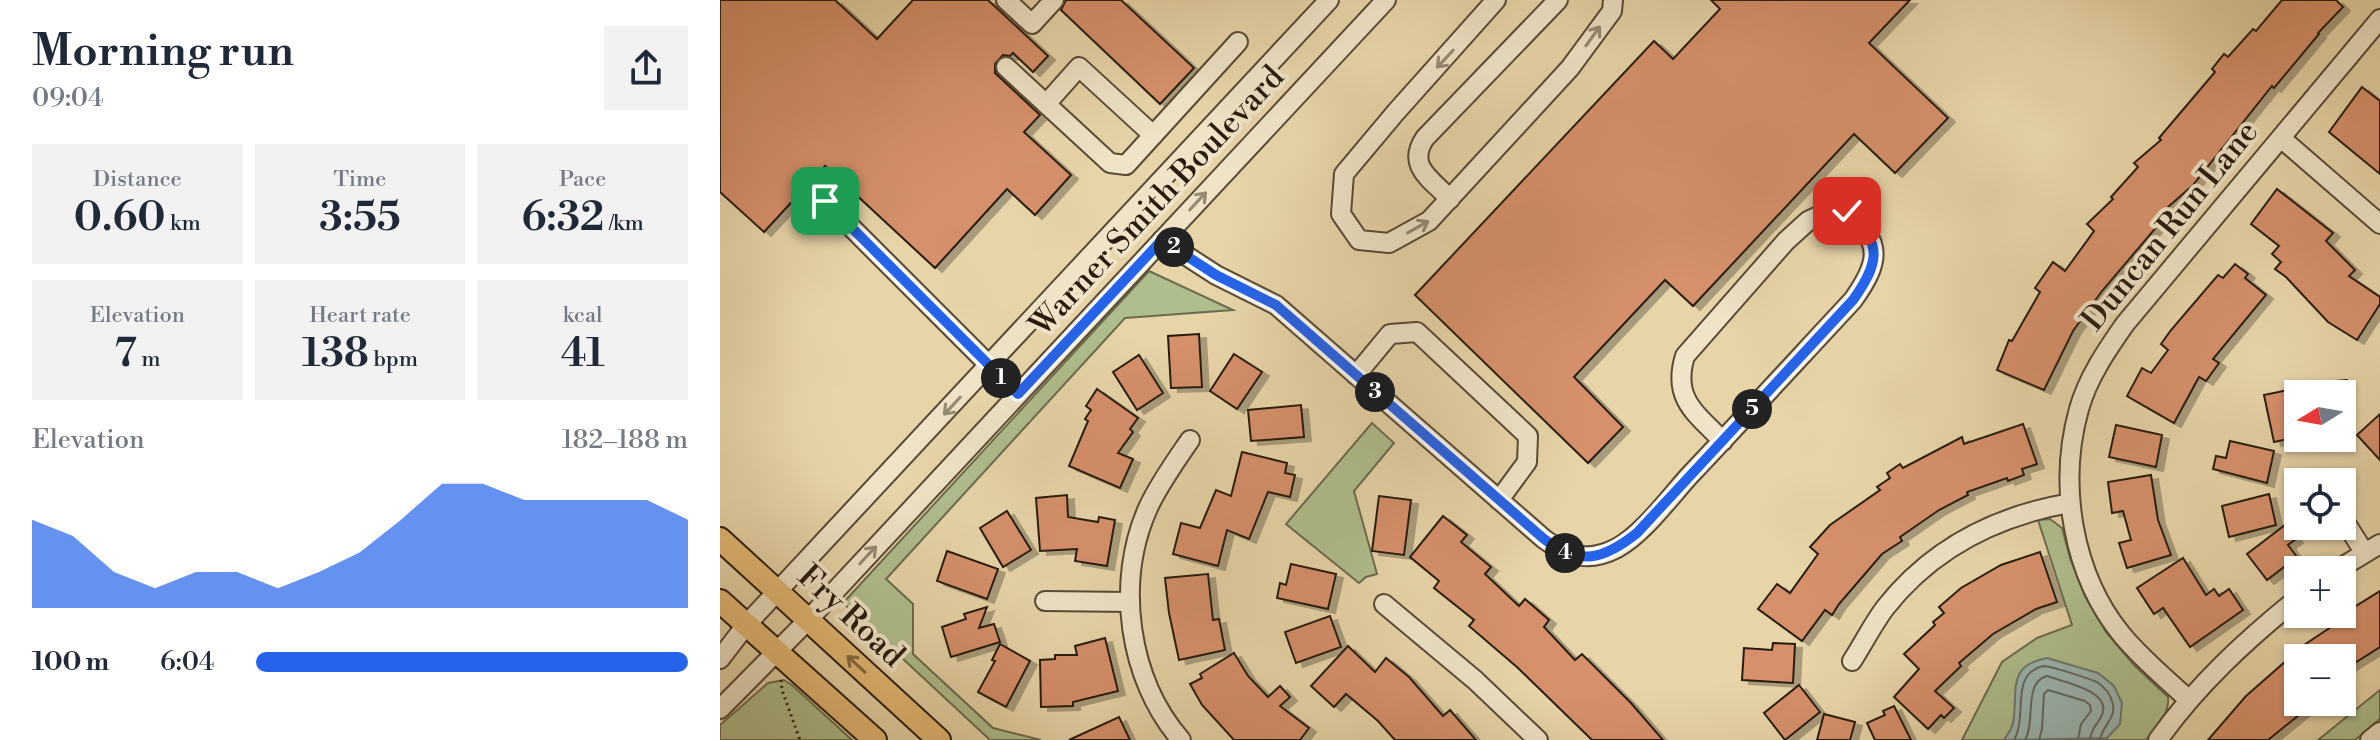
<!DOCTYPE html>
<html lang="en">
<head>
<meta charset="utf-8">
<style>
	:root { --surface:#fff; --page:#f2f2f3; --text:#1f2937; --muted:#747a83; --accent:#2563eb }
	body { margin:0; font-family:"Libre Bodoni",serif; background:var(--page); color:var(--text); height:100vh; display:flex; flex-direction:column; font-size:30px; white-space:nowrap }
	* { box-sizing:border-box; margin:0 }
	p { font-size:26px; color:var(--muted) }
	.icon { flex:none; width:44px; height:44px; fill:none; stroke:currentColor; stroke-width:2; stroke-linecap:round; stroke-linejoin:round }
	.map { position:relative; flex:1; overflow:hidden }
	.details { display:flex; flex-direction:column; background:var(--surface); width:720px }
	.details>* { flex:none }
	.needle { width:52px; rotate:259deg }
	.tools { position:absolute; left:1564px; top:380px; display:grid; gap:16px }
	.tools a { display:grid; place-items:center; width:72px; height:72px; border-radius:0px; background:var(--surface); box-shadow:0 2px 6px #0004; font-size:40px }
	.pin { position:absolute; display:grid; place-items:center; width:68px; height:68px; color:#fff; margin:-34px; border-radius:16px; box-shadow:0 4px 12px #0006 }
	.km { position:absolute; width:40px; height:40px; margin:-20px; border-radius:50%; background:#222; color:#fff; font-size:22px; line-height:40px; text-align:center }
	.round { display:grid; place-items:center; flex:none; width:84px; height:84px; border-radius:0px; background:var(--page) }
	.summary { display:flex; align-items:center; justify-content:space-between; height:136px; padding:0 32px }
	h1 { font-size:44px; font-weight:600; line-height:60px }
	.stats { display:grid; grid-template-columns:repeat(3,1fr); gap:12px; height:136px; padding:8px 32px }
	.stats div { display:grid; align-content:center; border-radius:0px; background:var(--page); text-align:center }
	.stats b { font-size:40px; font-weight:600 }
	.stats small { font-size:22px; font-weight:400 }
	.stats p { font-size:22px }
	.chart { height:224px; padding:16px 32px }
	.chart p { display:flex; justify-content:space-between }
	.chart svg { width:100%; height:144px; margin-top:8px; fill:var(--accent); opacity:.7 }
	ul { padding:0 32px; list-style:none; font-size:26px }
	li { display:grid; grid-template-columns:128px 96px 1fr; align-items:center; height:60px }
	li i { height:20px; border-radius:10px; background:var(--accent) }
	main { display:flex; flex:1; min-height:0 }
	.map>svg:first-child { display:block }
</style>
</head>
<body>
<main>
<section class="details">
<div class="summary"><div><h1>Morning run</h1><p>09:04</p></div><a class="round"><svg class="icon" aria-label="share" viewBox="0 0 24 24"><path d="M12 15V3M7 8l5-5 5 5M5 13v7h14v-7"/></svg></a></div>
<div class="stats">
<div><p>Distance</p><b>0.60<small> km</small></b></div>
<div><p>Time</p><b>3:55</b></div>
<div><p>Pace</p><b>6:32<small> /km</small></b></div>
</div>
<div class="stats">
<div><p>Elevation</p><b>7<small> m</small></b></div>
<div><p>Heart rate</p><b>138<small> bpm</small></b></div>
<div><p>kcal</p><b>41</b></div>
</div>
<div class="chart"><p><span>Elevation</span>182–188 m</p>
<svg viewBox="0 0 160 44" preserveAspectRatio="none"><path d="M0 44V17L10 22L20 33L30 38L40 33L50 33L60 38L70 33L80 27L90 17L100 6L110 6L120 11L130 11L140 11L150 11L160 17V44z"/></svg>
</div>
<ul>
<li><b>100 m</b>6:04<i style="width:100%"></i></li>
</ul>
</section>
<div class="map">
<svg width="1660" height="740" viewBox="0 0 1660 740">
	<defs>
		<filter id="shadow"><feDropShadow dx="7" dy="4" stdDeviation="0" flood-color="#0004"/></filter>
	</defs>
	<rect width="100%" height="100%" fill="#e7d5a9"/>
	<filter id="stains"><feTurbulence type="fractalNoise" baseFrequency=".0025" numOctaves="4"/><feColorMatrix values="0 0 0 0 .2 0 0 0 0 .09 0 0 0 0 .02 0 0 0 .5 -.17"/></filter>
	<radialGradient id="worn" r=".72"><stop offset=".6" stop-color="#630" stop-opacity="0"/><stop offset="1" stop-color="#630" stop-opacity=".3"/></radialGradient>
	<!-- green -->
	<g fill="#afbe8d" stroke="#6c6c4e" stroke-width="2">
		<polygon points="429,271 513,310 405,318 166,579 193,604 193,654 273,728 321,740 270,740 123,603"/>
		<polygon points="652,423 674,443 634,491 657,574 646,577 639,583 566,524"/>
		<path d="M1330,519L1342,528L1350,558L1365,596L1386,632L1414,665L1448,697C1450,714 1436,727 1426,740H1242L1282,662L1317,638L1352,625L1318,520Z"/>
		<polygon points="64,680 73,686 132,740 0,740 0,725 48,683"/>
		<polygon points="1660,690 1660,719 1635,740 1598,740"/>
	</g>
	<!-- water -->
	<path fill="#9ab6b2" stroke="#6c7871" stroke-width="2" d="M1327,658L1378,673L1394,686L1402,703L1400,724L1387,738L1284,740C1287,735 1292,729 1293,723C1299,692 1285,666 1327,658Z"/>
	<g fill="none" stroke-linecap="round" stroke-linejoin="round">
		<!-- shore -->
		<g stroke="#616860" stroke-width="2">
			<path d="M1294,740C1305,720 1296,690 1308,675C1312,670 1318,667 1324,666C1331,666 1370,679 1377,682C1384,687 1390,693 1392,701C1398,718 1382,725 1380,740"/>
			<path d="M1305,740C1316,722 1303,682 1327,676C1343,682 1395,691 1381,717C1376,726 1371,729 1370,740"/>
			<polyline points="1319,740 1322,729 1324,694 1328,690 1365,701 1370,705 1371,711 1361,724 1358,740"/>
		</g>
	</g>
	<!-- building -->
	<g fill="#d6906c" stroke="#281b0f" stroke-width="2" filter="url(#shadow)">
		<polygon points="0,0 115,0 157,39 193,0 268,0 328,56 313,72 293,53 290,56 283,55 275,64 275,73 320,115 304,132 351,175 315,215 287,189 215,268 105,166 44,232 0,192"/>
		<polygon points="346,0 401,0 474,68 440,104 341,10"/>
		<polygon points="991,0 1190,0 1149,43 1228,118 1175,173 1134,134 973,306 945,280 854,377 903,427 868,463 695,295 934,41 953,59 1000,9"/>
		<polygon points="1562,0 1616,0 1623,7 1598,33 1599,34 1554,88 1552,86 1473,185 1448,207 1451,210 1382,291 1353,331 1324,390 1277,370 1289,340 1292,341 1320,292 1315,288 1333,262 1345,271 1374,231 1367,224 1393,199 1391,197 1418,167 1414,163 1441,140 1439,138 1495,72 1492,69 1504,54 1508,57 1533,29 1536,31"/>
		<polygon points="1642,87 1660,101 1660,174 1609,132"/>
		<polygon points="1557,189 1613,233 1606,241 1635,270 1629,276 1660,297 1660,304 1637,340 1608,322 1566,277 1555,269 1561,262 1552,254 1559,246 1531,224"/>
		<polygon points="1515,264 1528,274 1525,278 1546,295 1493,359 1499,363 1486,381 1479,377 1454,423 1407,396 1422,368 1431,373 1448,350 1441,344 1451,330 1498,275 1503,278"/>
		<polygon points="479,334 482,387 451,388 448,336"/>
		<polygon points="514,354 542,372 517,409 490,391"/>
		<polygon points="419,355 443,393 417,410 393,372"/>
		<polygon points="1627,380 1628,394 1578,394 1578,384"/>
		<polygon points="1578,388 1578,437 1554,442 1544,395"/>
		<polygon points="377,389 418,418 410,429 413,432 398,453 413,459 400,488 349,466 368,421 365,419 371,410 366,406"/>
		<polygon points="581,405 584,437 531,441 528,410"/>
		<polygon points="1660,414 1660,460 1637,435"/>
		<polygon points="1303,424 1317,464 1302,469 1304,475 1288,481 1287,478 1247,492 1248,495 1219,510 1180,537 1182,541 1162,554 1119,604 1112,615 1105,610 1082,641 1038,609 1057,584 1070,593 1098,554 1090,547 1110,525 1160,490 1157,487 1170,478 1167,473 1180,464 1183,468 1242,437 1244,444"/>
		<polygon points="1396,425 1442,435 1436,467 1389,457"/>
		<polygon points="1510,441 1554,451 1547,483 1493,469 1496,456 1506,458"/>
		<polygon points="522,452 567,463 565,473 575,475 570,497 548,492 529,539 507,530 498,566 453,554 461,523 480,528 496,490 511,496"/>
		<polygon points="1431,475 1438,520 1451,555 1407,568 1399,543 1411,540 1403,511 1392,513 1388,482"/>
		<polygon points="1549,494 1556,525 1509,537 1502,506"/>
		<polygon points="347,495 348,517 378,522 379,517 395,520 387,566 355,561 357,549 320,551 316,498"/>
		<polygon points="659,496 691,500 684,555 652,551"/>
		<polygon points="287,511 311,550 283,567 260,528"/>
		<polygon points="723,516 747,535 741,542 771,567 765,574 799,606 805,599 829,620 824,627 855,660 862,654 911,703 943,740 872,740 798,668 749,626 754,620 714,588 719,581 690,557"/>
		<polygon points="1565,525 1576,539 1568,545 1577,557 1547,580 1527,554"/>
		<polygon points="227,551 278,569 267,599 217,581"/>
		<polygon points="1320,552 1337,602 1316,609 1273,634 1239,663 1241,666 1215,691 1234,708 1224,718 1221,715 1208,729 1174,697 1199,669 1184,654 1215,625 1213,622 1224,613 1219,607 1241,588 1281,565"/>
		<polygon points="1463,558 1486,595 1494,589 1499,596 1509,589 1523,610 1470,647 1443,608 1434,614 1417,588"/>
		<polygon points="571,564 616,574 608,609 557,598 560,583 566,585"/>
		<polygon points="488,574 493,620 499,619 505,650 459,660 449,613 445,578"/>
		<polygon points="1660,591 1660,647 1622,671 1622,658 1578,658 1578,702 1595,702 1548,740 1488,740 1526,696 1584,645 1617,623 1615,619"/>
		<polygon points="267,607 259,628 274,624 280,642 231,657 222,627 246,619 244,614"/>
		<polygon points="610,616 621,647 576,663 565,632"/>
		<polygon points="385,638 398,691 353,702 353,706 321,707 320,660 335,659 335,655 357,655 355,646"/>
		<polygon points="1053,643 1075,644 1073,683 1022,680 1024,648 1052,650"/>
		<polygon points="280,644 310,661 286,707 258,692 275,661 272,660"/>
		<polygon points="628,646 655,672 666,658 689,677 723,716 730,710 756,740 675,740 658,721 626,694 614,707 591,686"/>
		<polygon points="514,653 528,676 548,697 560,686 570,697 560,706 589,728 580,740 514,740 482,705 470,684 482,678 480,674"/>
		<polygon points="1079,685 1100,712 1065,740 1044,713"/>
		<polygon points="1174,706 1191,740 1155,740 1147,723 1165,715 1163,711"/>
		<polygon points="1104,714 1135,722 1130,740 1097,740"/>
		<polygon points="399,717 410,740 349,740"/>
	</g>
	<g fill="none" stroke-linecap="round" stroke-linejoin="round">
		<!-- minor casing -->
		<g stroke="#584a36" stroke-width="22">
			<g id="minor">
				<polyline points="286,0 312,24 334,0"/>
				<polyline points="776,0 676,112 624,174 621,214 639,240 669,243 709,221 850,68 892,11 893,0"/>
				<polyline points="286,67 390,163 406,165 518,42"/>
				<polyline points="326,104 359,67 433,135"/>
				<polyline points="1561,138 1660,224"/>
				<path d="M730,199C711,179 686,166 705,138L838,0"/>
				<polyline points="105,201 298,394"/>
				<path d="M442,240L496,275L556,305L824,539C847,556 869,563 897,548C923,534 950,497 970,475C1025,417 1079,358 1133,300C1160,262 1163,243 1127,211H1109L1088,221L1066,241L965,356C952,398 975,413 1003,441"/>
				<polyline points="636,375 670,334 697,332 808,436 807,462 779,500"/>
				<polyline points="1622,517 1644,552"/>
				<polyline points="1617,570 1660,544"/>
				<polyline points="325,601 410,602"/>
				<polyline points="664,604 755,680 818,740"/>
				<polyline points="0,659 26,625 609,0"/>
				<path d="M1132,661C1143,644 1153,624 1165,608C1212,548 1276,516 1350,503"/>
				<path d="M1468,699C1446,679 1421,658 1402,635C1352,574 1338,484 1359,409C1368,377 1387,350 1405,324L1660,19"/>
				<polyline points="0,709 88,620 666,0"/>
				<path d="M461,740C408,679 395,582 428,508C439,484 455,462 470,440"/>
				<path d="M1438,740C1477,685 1526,640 1578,598"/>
				<polyline points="1650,740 1660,732"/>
			</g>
		</g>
		<!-- major casing -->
		<g stroke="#281b0f" stroke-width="26">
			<g id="major">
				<polyline points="0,539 219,740"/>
				<polyline points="0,601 155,740"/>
			</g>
		</g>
		<!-- path -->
		<polyline stroke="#281b0f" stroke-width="3" stroke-dasharray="2 4" stroke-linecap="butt" points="61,680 62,690 80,740"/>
		<!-- minor -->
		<use href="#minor" stroke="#efe4c7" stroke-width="18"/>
		<!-- major -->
		<use href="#major" stroke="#e4ba74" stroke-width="22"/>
	</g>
	<!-- one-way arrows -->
	<defs><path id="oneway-shaft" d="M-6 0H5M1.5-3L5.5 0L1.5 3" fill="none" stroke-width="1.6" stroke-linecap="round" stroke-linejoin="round" transform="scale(2)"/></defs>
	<g stroke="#958a74">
		<use href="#oneway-shaft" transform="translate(873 36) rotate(-54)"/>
		<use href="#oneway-shaft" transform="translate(725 59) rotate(133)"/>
		<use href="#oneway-shaft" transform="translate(478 201) rotate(-47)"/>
		<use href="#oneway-shaft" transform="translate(698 227) rotate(-29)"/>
		<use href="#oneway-shaft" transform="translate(232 406) rotate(133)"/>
		<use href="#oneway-shaft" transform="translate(148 555) rotate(-47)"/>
	</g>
	<use stroke="#866a42" href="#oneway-shaft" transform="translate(136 664) rotate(-137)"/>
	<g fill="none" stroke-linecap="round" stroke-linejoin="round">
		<!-- route casing -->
		<g stroke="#fff" stroke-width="16">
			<path id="route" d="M105,201L298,394L442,240L496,275L556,305L824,539C860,566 883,560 917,533L1133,300C1160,262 1163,243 1127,211"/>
		</g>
		<!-- route -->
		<use href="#route" stroke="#2563eb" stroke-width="10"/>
	</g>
	<g text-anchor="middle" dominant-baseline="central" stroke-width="8" stroke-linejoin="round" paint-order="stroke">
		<!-- street labels -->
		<g font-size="32" fill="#281b0f" stroke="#efe4c7">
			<text transform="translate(437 201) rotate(-47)">Warner Smith Boulevard</text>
			<text transform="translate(1450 226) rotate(-51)">Duncan Run Lane</text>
			<text transform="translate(131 616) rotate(43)">Fry Road</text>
		</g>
	</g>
	<rect width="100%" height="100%" filter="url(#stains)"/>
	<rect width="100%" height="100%" fill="url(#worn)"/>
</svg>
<div class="tools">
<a><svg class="needle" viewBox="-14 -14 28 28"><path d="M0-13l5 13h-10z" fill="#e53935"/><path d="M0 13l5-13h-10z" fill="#747a83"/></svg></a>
<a><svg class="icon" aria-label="locate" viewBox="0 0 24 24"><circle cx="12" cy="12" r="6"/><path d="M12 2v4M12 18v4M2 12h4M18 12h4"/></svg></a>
<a>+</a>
<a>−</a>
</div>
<div class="pin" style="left:105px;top:201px;background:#1e9e55"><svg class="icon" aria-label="arrive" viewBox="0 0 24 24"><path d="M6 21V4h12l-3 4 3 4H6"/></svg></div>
<div class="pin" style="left:1127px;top:211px;background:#d93025"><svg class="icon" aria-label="check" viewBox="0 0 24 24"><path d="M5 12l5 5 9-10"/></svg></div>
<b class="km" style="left:281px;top:378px">1</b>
<b class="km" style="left:454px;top:247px">2</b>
<b class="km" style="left:655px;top:392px">3</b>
<b class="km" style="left:845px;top:553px">4</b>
<b class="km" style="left:1032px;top:409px">5</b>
</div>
</main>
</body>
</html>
